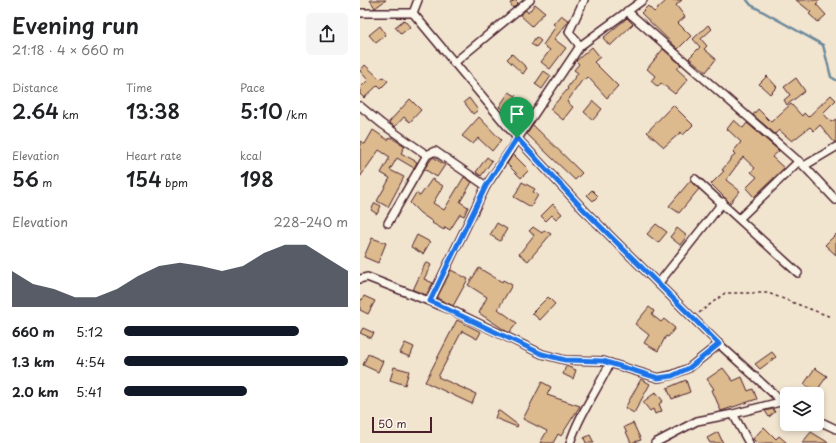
<!DOCTYPE html>
<html lang="en">
<head>
<meta charset="utf-8">
<style>
	:root { --surface:#fff; --page:#f6f6f6; --text:#202124; --muted:#757577; --accent:#111827 }
	body { margin:0; font-family:"Playpen Sans",sans-serif; background:var(--page); color:var(--text); height:100vh; display:flex; flex-direction:column; font-size:15px; white-space:nowrap }
	* { box-sizing:border-box; margin:0 }
	p { font-size:13px; color:var(--muted) }
	.icon { flex:none; width:22px; height:22px; fill:none; stroke:currentColor; stroke-width:2; stroke-linecap:round; stroke-linejoin:round }
	.map { position:relative; flex:1; overflow:hidden }
	.drawer { display:flex; flex-direction:column; background:var(--surface); width:360px }
	.drawer>* { flex:none }
	.buttons { position:absolute; left:420px; top:387px; display:grid; gap:8px }
	.buttons a { display:grid; place-items:center; width:44px; height:44px; border-radius:6px; background:var(--surface); box-shadow:0 2px 6px #0003; font-size:20px }
	.scale { position:absolute; left:12px; bottom:10px; width:60px; box-sizing:border-box; padding-left:4px; border:2px solid #4a1f2b; border-top:0; font-size:11px; line-height:14px; white-space:nowrap; color:#4a1f2b; -webkit-text-stroke:3px #fbf7ec; paint-order:stroke }
	.pin { position:absolute; display:grid; place-items:center; width:34px; height:34px; color:#fff; margin:-41px -17px; border-radius:50% 50% 50% 0; rotate:-45deg; box-shadow:0 0 4px #0007 }
	.pin .icon { rotate:45deg }
	.round { display:grid; place-items:center; flex:none; width:42px; height:42px; border-radius:6px; background:var(--page) }
	.headline { display:flex; align-items:center; justify-content:space-between; height:68px; padding:0 12px }
	h1 { font-size:22px; font-weight:600; line-height:30px }
	.metrics { display:grid; grid-template-columns:repeat(3,1fr); gap:6px; height:68px; padding:4px 12px }
	.metrics div { display:grid; align-content:center }
	.metrics b { font-size:20px; font-weight:600 }
	.metrics small { font-size:11px; font-weight:400 }
	.metrics p { font-size:11px }
	.chart { height:112px; padding:8px 12px }
	.chart p { display:flex; justify-content:space-between }
	.chart svg { width:100%; height:72px; margin-top:4px; fill:var(--accent); opacity:.7 }
	ul { padding:0 12px; list-style:none; font-size:13px }
	li { display:grid; grid-template-columns:64px 48px 1fr; align-items:center; height:30px }
	li i { height:10px; border-radius:5px; background:var(--accent) }
	main { display:flex; flex:1; min-height:0 }
	.map>svg:first-child { display:block }
</style>
</head>
<body>
<main>
<section class="drawer">
<div class="headline"><div><h1>Evening run</h1><p>21:18 · 4 × 660 m</p></div><a class="round"><svg class="icon" aria-label="share" viewBox="0 0 24 24"><path d="M12 15V3M7 8l5-5 5 5M5 13v7h14v-7"/></svg></a></div>
<div class="metrics">
<div><p>Distance</p><b>2.64<small> km</small></b></div>
<div><p>Time</p><b>13:38</b></div>
<div><p>Pace</p><b>5:10<small> /km</small></b></div>
</div>
<div class="metrics">
<div><p>Elevation</p><b>56<small> m</small></b></div>
<div><p>Heart rate</p><b>154<small> bpm</small></b></div>
<div><p>kcal</p><b>198</b></div>
</div>
<div class="chart"><p><span>Elevation</span>228–240 m</p>
<svg viewBox="0 0 160 44" preserveAspectRatio="none"><path d="M0 44V22L10 30L20 33L30 38L40 38L50 33L60 25L70 19L80 17L90 19L100 22L110 19L120 11L130 6L140 6L150 14L160 22V44z"/></svg>
</div>
<ul>
<li><b>660 m</b>5:12<i style="width:78%"></i></li>
<li><b>1.3 km</b>4:54<i style="width:100%"></i></li>
<li><b>2.0 km</b>5:41<i style="width:55%"></i></li>
</ul>
</section>
<div class="map">
<svg width="476" height="443" viewBox="0 0 476 443">
	<rect width="100%" height="100%" fill="#f2e5d0"/>
	<filter id="ink" filterUnits="userSpaceOnUse"><feTurbulence type="fractalNoise" baseFrequency=".025" numOctaves="2"/><feDisplacementMap in="SourceGraphic" scale="8" xChannelSelector="R" yChannelSelector="G"/><feConvolveMatrix kernelMatrix="1 2 1 2 8 2 1 2 1" color-interpolation-filters="sRGB"/></filter>
	<g filter="url(#ink)">
		<g fill="none" stroke-linecap="round" stroke-linejoin="round">
			<!-- stream -->
			<polyline stroke="#6d899b" stroke-width="2.5" points="387,0 391,5 463,45 471,77 476,80"/>
		</g>
		<!-- building -->
		<g fill="#dcba8e" stroke="#4a1f2b">
			<polygon points="10,0 26,0 15,8"/>
			<polygon points="155,0 158,3 153,8 150,3"/>
			<polygon points="307,0 322,0 316,5 325,17 318,23 331,36 318,49 281,13 288,6 294,12"/>
			<polygon points="436,0 460,0 456,4 466,15 458,22 449,14 451,12"/>
			<polygon points="175,4 185,12 172,26 160,15 166,10 168,13"/>
			<polygon points="201,15 209,21 194,39 206,48 190,69 181,62 190,50 183,45 196,26 193,24"/>
			<polygon points="267,18 273,24 250,46 243,38"/>
			<polygon points="44,20 50,27 41,34 35,27"/>
			<polygon points="348,25 352,29 341,39 347,46 344,49 356,59 346,72 329,58 340,47 333,39"/>
			<polygon points="20,26 26,35 16,43 9,35"/>
			<polygon points="176,37 181,41 176,47 171,44"/>
			<polygon points="232,47 240,57 234,62 258,86 247,98 228,77 225,80 223,79 207,102 213,107 203,120 190,109 208,89 207,88 218,73 214,70 219,64 216,61"/>
			<polygon points="303,49 321,65 317,69 328,79 315,94 301,83 298,87 291,81 295,76 287,69"/>
			<polygon points="152,54 167,68 163,74 147,59"/>
			<polygon points="5,65 20,79 23,77 28,81 21,88 18,85 4,98 0,94 0,88 8,80 0,71"/>
			<polygon points="184,71 191,76 182,89 175,84"/>
			<polygon points="407,76 417,87 410,94 399,84"/>
			<polygon points="436,78 445,91 427,105 424,100 430,95 424,87"/>
			<polygon points="149,92 156,96 146,111 139,107"/>
			<polygon points="471,95 476,100 463,113 471,122 476,119 476,142 474,142 460,125 454,131 450,127 432,141 419,130 415,134 393,115 398,109 411,122 431,104 442,116 444,113 448,117"/>
			<polygon points="109,98 118,110 113,114 104,102"/>
			<polygon points="50,99 61,110 50,122 44,117 35,127 29,122"/>
			<polygon points="233,101 242,109 233,120 224,112"/>
			<polygon points="313,105 333,125 323,135 321,132 304,147 287,132"/>
			<polygon points="119,117 141,140 132,151 118,138 113,144 102,136"/>
			<polygon points="374,120 383,128 387,123 417,149 419,151 412,157 424,168 394,197 386,188 397,177 391,172 395,168 383,157 366,180 380,191 370,203 351,184 364,171 362,170 375,154 373,152 381,142 367,129"/>
			<polygon points="173,125 222,173 215,180 167,134"/>
			<polygon points="13,130 28,140 30,137 45,146 41,153 57,162 54,168 37,158 30,170 44,177 28,207 17,201 30,178 21,173 30,157 19,150 0,177 0,141 5,144"/>
			<polygon points="153,154 169,170 161,178 147,164"/>
			<polygon points="73,157 85,165 77,177 64,169"/>
			<polygon points="127,157 132,161 121,176 116,172"/>
			<polygon points="104,177 112,182 100,202 108,207 104,216 100,214 90,230 85,227 84,230 72,223 73,222 60,213 50,203 56,193 60,196 72,179 83,186 73,203 84,210"/>
			<polygon points="330,181 339,189 319,213 309,206"/>
			<polygon points="162,182 175,189 173,192 178,195 171,207 154,197"/>
			<polygon points="232,190 238,196 233,201 227,195"/>
			<polygon points="15,203 21,206 17,214 11,210"/>
			<polygon points="193,204 202,214 196,219 192,215 186,221 181,216"/>
			<polygon points="137,223 147,229 140,241 130,235"/>
			<polygon points="296,224 307,232 298,243 287,234"/>
			<polygon points="173,227 182,233 184,230 191,234 168,261 159,254 174,235 169,231"/>
			<polygon points="317,228 327,236 320,245 310,237"/>
			<polygon points="476,234 476,255 465,245"/>
			<polygon points="57,235 70,242 63,254 51,247"/>
			<polygon points="12,238 26,243 18,263 4,257"/>
			<polygon points="66,262 71,265 64,279 73,283 66,295 53,290"/>
			<polygon points="119,268 142,282 143,280 152,285 138,309 157,323 149,333 119,313 127,297 108,285"/>
			<polygon points="91,270 108,279 93,306 77,298"/>
			<polygon points="4,296 15,301 8,314 0,310 0,299 2,300"/>
			<polygon points="188,297 195,304 180,320 172,313"/>
			<polygon points="289,307 294,311 292,315 301,322 304,319 315,328 308,337 306,336 298,351 284,343 289,335 275,324"/>
			<polygon points="97,320 121,332 117,339 102,331 78,377 116,394 112,404 65,382"/>
			<polygon points="3,328 14,333 11,338 0,333"/>
			<polygon points="45,343 54,347 50,357 40,353"/>
			<polygon points="412,352 416,357 400,369 395,364"/>
			<polygon points="8,354 23,361 18,372 3,365"/>
			<polygon points="206,366 216,370 213,379 203,374"/>
			<polygon points="34,367 49,371 45,385 30,380"/>
			<polygon points="363,368 373,381 382,377 388,391 393,389 397,399 361,411 352,390 354,389 347,379"/>
			<polygon points="455,368 467,376 456,392 444,384"/>
			<polygon points="281,379 290,384 274,413 265,408"/>
			<polygon points="326,380 330,392 312,399 307,388"/>
			<polygon points="182,382 191,387 187,395 220,406 201,436 198,434 193,443 180,443 187,431 163,419"/>
			<polygon points="296,392 303,401 299,404 302,411 295,414 293,409 290,411 283,402"/>
			<polygon points="413,409 415,412 409,417 405,411"/>
			<polygon points="138,410 158,425 157,427 135,418"/>
			<polygon points="273,423 281,440 271,443 264,427"/>
			<polygon points="404,427 416,439 419,436 427,443 397,443 393,439"/>
			<polygon points="358,432 363,443 350,443 347,438"/>
			<polygon points="451,432 469,443 442,443"/>
			<polygon points="230,435 234,443 226,443 224,438"/>
		</g>
		<g fill="none" stroke-linecap="round" stroke-linejoin="round">
			<!-- street casing -->
			<g stroke="#4a1f2b" stroke-width="10">
				<g id="street">
					<polyline points="267,11 444,166 476,200"/>
					<polyline points="0,13 53,13"/>
					<polyline points="53,13 157,138 224,210 359,344 427,406"/>
					<polyline points="53,13 58,0"/>
					<polyline points="220,46 209,32 224,0"/>
					<polyline points="94,63 170,0"/>
					<polyline points="0,106 22,124 67,155"/>
					<polyline points="444,166 476,147"/>
					<polyline points="335,179 438,273"/>
					<polyline points="380,218 439,161"/>
					<polyline points="28,223 67,155 75,151 126,186"/>
					<polyline points="0,279 7,277 89,309 182,354 205,360 243,361 298,378 312,375 329,368 359,344"/>
					<polyline points="298,284 363,202"/>
					<polyline points="70,301 126,186 216,52 220,46 283,0"/>
					<polyline points="373,414 389,443"/>
					<polyline points="457,420 476,429"/>
					<path d="M210,443C219,414 237,391 250,363"/>
					<polyline points="295,443 337,421 373,414 420,402"/>
				</g>
			</g>
			<!-- path -->
			<polyline stroke="#4a1f2b" stroke-width="1.5" stroke-dasharray="3 3" stroke-linecap="butt" points="339,313 365,293 408,293 471,317"/>
			<!-- street -->
			<use href="#street" stroke="#fbf7ec" stroke-width="7"/>
		</g>
	</g>
	<g fill="none" stroke-linecap="round" stroke-linejoin="round" filter="url(#ink)">
		<!-- route casing -->
		<g stroke="#fff" stroke-width="8">
			<polygon id="route" points="157,138 224,210 359,344 329,368 312,376 298,378 243,361 205,360 182,354 70,301 126,186"/>
		</g>
		<!-- route -->
		<use href="#route" stroke="#1a73e8" stroke-width="5"/>
	</g>
</svg>
<div class="buttons">
<a><svg class="icon" aria-label="layers" viewBox="0 0 24 24"><path d="M12 4l9 5-9 5-9-5zM3 14l9 5 9-5"/></svg></a>
</div>
<div class="scale">50 m</div>
<div class="pin" style="left:157px;top:138px;background:#1e9e55"><svg class="icon" aria-label="arrive" viewBox="0 0 24 24"><path d="M6 21V4h12l-3 4 3 4H6"/></svg></div>
</div>
</main>
</body>
</html>
